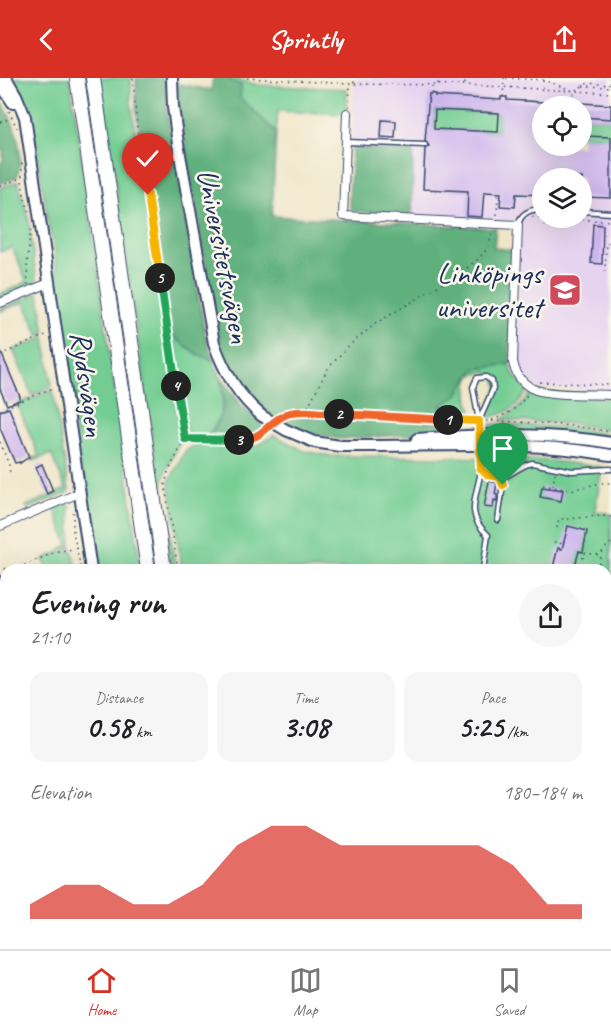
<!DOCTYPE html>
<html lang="en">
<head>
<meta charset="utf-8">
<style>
	:root { --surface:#fff; --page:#f6f6f6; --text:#202124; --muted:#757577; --line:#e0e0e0; --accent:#d93025 }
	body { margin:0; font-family:Caveat,sans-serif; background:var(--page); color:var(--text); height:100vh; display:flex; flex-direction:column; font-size:22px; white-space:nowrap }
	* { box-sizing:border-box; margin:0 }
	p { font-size:20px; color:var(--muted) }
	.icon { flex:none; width:33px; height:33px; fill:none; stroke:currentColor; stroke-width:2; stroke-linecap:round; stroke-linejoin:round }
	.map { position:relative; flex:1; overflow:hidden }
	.details { position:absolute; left:0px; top:486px; width:612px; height:386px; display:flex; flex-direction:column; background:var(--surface); border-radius:18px 18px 0 0; box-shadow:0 6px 24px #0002 }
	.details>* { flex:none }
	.fabs { position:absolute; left:532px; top:18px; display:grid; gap:12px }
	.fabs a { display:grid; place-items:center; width:60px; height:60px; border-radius:50%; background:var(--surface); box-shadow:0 6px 24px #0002; font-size:30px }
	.pin { position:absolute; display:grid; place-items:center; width:51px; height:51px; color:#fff; margin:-62px -26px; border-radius:50% 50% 50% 0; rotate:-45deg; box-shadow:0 0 6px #0007 }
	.pin .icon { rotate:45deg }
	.km { position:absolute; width:30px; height:30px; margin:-15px; border-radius:50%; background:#222; color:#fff; font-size:16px; line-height:30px; text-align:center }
	.round { display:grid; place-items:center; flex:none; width:63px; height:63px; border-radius:32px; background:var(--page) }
	.summary { display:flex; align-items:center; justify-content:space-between; height:102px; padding:0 30px }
	h1 { font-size:33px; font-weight:600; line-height:45px }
	.stats { display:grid; grid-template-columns:repeat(3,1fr); gap:9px; height:102px; padding:6px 30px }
	.stats div { display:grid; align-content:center; border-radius:15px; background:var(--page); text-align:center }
	.stats b { font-size:30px; font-weight:600 }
	.stats small { font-size:16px; font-weight:400 }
	.stats p { font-size:16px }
	.chart { height:168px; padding:12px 30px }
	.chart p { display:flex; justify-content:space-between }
	.chart svg { width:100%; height:108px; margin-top:6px; fill:var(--accent); opacity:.7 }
	header { display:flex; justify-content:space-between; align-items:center; height:78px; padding:0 30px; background:var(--accent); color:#fff; font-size:27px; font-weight:600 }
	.dock { display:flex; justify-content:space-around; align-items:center; height:84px; border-top:2px solid var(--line); background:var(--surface); font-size:16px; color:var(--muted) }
	.dock a { display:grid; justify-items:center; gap:3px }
	.dock .selected { color:var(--accent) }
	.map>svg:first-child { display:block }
</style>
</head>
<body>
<header><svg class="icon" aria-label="back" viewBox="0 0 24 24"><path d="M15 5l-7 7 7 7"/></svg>Sprintly<svg class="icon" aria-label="share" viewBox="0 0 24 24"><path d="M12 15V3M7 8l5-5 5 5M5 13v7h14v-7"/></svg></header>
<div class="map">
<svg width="611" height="871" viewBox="0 0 611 871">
	<rect width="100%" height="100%" fill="#fbf7ec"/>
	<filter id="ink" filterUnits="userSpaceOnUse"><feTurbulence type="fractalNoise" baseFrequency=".0167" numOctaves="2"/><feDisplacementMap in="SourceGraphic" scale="12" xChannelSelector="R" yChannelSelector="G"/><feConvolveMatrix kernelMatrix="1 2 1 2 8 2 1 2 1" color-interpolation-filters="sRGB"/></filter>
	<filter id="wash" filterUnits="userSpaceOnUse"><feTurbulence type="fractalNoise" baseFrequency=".008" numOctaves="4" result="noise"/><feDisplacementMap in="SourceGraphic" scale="24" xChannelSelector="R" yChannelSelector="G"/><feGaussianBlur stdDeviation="1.35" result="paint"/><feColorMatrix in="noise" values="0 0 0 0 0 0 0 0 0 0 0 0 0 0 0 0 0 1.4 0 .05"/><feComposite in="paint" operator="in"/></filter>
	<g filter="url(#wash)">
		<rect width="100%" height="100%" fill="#eee5c6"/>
		<!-- built -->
		<path fill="#e6d3f0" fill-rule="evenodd" d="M356,0H611V313L539,310L525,301L519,293L516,282L520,143L412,137L413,73L352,70L353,12ZM543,28H582V68H543ZM543,100H582V140H543Z"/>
		<!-- green -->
		<g fill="#73cd93" stroke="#477e78" stroke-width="1.5">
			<path d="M13,0H70L141,492H101L98,476L92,458L88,425H85L56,223L59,222C55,198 58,174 49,151L34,53L26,28Z"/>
			<polygon points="100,0 131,0 131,24 181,357 181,362 166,393 162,407 176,492 171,492"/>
			<polygon points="224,0 236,0 257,7 347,11 346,32 344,36 278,33 276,54 240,20 241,7"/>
			<polygon points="435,32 499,35 498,54 434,51"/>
			<polygon points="582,39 611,41 611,59 582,58"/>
			<polygon points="18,103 28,138 37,205 0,221 0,216 27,204 12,169 0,174 0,110"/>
			<polygon points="37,215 39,215 45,256 39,258 24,224 1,233 0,231"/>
			<path d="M171,257L199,277L213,282C228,313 228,331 208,359L193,358L186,353Z"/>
			<polygon points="45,259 52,308 32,317 13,272"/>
			<path d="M510,286L514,297L528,312C519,328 504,338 485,340L498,309L495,298L486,294L472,297C463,310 470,326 474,340L449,339V333L440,329L457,317L475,291Z"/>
			<polygon points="53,312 69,412 68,415 28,431 26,428 66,411 51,376 33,383 32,381 39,378 17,326"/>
			<polygon points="532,314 611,320 611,352 575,346 501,342 521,328"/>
			<polygon points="491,346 577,350 611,357 611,362 493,353 486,347"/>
			<polygon points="274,357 304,373 331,378 455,379 552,383 602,389 595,433 611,436 611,871 255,871 255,866 606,866 606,492 182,492 169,404 185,373 196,367 257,368"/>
			<polygon points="66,425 70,427 71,470 60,471 68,467 54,429"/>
			<polygon points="72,473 78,492 48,492 43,481 59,474"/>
		</g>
		<!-- forest -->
		<g fill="#5eb07d" stroke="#3c706e" stroke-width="1.5">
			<polygon points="136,0 166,0 168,42 205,255 213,282 199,277 171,257 136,30"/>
			<path d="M213,0H224L241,7L240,20L276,54L272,138L496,150L494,170L513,172L510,286L475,291L457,317L441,328L450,333L449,339L301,332L285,335L276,341C245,318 226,289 217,252L178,26V6L211,12Z"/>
			<path d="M0,22C14,42 26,74 17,99L0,106V86L3,82V73L0,69Z"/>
			<polygon points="352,70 413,73 412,137 351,133 349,122"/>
			<path d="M220,298L243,329L267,348C251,364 229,359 208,359C225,336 226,326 220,298Z"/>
			<polygon points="294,338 449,345 449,354 340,361 312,356 279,343"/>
			<polygon points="0,742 6,742 6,866 111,866 112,871 0,871"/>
		</g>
		<g id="blocks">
			<!-- building -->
			<g fill="#cdb5ed" fill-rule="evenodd">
				<path d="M429,16H435V18L501,22V19H507V22L543,24V68H582V58L611,59V120L582,119V100H543V117L516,116L515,129L500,128L501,115L484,114L482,139L467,138L468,113L423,111L425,71L429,68L425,63ZM435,32L499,35L498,54L434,51Z"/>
				<polygon points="582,25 611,27 611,41 582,39"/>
				<polygon points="382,42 396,43 395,60 381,59"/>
				<polygon points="593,146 603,147 602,186 591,185"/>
				<polygon points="0,272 20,319 20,322 7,327 0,311"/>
				<polygon points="9,330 29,379 20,385 20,384 15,385 0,350 0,333"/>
				<polygon points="42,386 53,413 47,416 36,389"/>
				<polygon points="489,403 497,405 495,416 497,417 497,423 494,422 493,430 484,429"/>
				<polygon points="542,409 563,412 561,423 540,419"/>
				<polygon points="568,448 587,453 583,474 579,473 574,492 553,489 558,470 562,471"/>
				<polygon points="0,497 6,511 6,548 0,534"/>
			</g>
		</g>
	</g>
	<g filter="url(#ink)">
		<use href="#blocks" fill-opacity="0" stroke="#3b4a6e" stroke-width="1.5"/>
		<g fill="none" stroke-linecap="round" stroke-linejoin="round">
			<!-- lane casing -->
			<g stroke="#3b4a6e" stroke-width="7">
				<g id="lane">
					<polyline points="347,64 425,67"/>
					<polyline points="582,133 611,135"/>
					<path d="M518,147C521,134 531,131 543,131"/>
					<polyline points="479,343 493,311 492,303 486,299 477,300 473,309 481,355"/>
					<path d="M481,368C481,376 482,384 481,392C477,419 464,436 488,457L483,492"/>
					<path d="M481,391C505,411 510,390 532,385L572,393L611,391"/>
					<polyline points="498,442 503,407 499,399"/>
					<polyline points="284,871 286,866"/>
				</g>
			</g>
			<!-- street casing -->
			<g stroke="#3b4a6e" stroke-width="10">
				<g id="street">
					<path d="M347,35L343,138L518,147L513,284C515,295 521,304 531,310C546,318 593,316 611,317"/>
					<polyline points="0,225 49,205"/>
					<polyline points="0,448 79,415"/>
					<polyline points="0,704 6,703"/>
				</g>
			</g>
			<!-- secondary casing -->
			<g stroke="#3b4a6e" stroke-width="14">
				<g id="secondary">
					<polyline points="6,0 16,17 25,39 91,492"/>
					<path d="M172,0L173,29L178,66L214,265C224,294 238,318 262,338"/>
					<polyline points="0,5 13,25"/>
					<path d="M286,352L314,364L340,368C430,369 522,361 611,377"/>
					<path d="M417,361C482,356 546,354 611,365"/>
					<polyline points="132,871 132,866"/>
				</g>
			</g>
			<!-- highway casing -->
			<g stroke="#3b4a6e" stroke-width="16">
				<g id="highway">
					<polyline points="77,0 148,492"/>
					<polyline points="93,0 164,492"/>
					<polyline points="211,866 211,871"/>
					<polyline points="221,866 221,871"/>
					<polyline points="188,871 189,866"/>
				</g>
			</g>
			<!-- path -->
			<g stroke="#3b4a6e" stroke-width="1.5" stroke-dasharray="1.5 4.5" stroke-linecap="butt">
				<polyline points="133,0 137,50 185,361 168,394 165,407 178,492"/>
				<polyline points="247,0 350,6 465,7 611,15"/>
				<polyline points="506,0 543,2 574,13 588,5 609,7 609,0"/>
				<polyline points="354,5 354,0"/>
				<polyline points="438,6 438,0"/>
				<polyline points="465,6 465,0"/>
				<polyline points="583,8 611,9"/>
				<polyline points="543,10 543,0"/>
				<polyline points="432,16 432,8"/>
				<polyline points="503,19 504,0"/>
				<polyline points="573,23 574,14"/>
				<polyline points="349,29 350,7"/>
				<polyline points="9,33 17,50"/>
				<polyline points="0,44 12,40"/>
				<path d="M22,85C21,101 23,117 29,133"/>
				<polyline points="0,108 21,100"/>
				<polyline points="497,137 498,115"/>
				<polyline points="532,139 543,139"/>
				<polyline points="546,140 611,143"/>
				<polyline points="544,148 545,140"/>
				<polyline points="567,149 568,140"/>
				<polyline points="605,194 606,165 611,165"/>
				<polyline points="28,207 27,187 31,149"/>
				<polyline points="0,277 48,256"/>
				<polyline points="540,304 611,307"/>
				<polyline points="0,332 55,309"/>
				<polyline points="305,334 327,292 345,271 375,246 463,193 477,182 488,170 493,153"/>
				<polyline points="283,339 293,335 304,335 472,343"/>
				<path d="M492,342C507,337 520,329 528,315"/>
				<path d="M486,343C528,344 569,346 611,354"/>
				<polyline points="186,361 251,362 268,351"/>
				<polyline points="0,364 9,387 10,397"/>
				<polyline points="543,407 571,412 600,405 611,405"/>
				<polyline points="553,408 555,395"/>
				<polyline points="73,434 73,454 81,491"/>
				<path d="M557,450L559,441C577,442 592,436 611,439"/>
				<polyline points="554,464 564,466"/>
				<polyline points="5,490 6,492"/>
				<polyline points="13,492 58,473 75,471"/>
				<polyline points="580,492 584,475 600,477"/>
				<polyline points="597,492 603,472 611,465"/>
				<polyline points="606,502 611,504"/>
				<polyline points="606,542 611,526"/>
				<polyline points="0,554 6,552"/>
				<polyline points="0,592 6,606"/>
				<polyline points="0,623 6,621"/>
				<polyline points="0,674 6,672"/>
				<polyline points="241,866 241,871"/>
				<polyline points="252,866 253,871"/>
				<polyline points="307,866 308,871"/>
				<polyline points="31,871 32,866"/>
			</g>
			<!-- lane -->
			<use href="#lane" stroke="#fff" stroke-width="4"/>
			<!-- street -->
			<use href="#street" stroke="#fff" stroke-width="8"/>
			<!-- secondary -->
			<use href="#secondary" stroke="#fff" stroke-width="10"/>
			<!-- highway -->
			<use href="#highway" stroke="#fff" stroke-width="14"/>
			<!-- secondary-bridge casing -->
			<g stroke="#3b4a6e" stroke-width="14" stroke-linecap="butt">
				<polyline id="secondary-bridge" points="262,338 286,352"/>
			</g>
			<!-- secondary-bridge -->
			<use href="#secondary-bridge" stroke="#fff" stroke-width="10"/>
		</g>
	</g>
	<g fill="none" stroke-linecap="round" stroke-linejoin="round" filter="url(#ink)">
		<!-- split-1 casing -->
		<g stroke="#fff" stroke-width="12">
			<polyline id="split-1" points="448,342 479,343 481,391 488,397 500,399 503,407"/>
		</g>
		<!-- split-2 casing -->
		<g stroke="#fff" stroke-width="12">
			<polyline id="split-2" points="339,336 448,342"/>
		</g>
		<!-- split-3 casing -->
		<g stroke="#fff" stroke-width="12">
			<path id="split-3" d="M239,362C265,361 267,344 287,336C303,331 323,336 339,336"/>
		</g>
		<!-- split-4 casing -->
		<g stroke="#fff" stroke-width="12">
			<polyline id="split-4" points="176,308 185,361 239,362"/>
		</g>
		<!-- split-5 casing -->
		<g stroke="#fff" stroke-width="12">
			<polyline id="split-5" points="160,200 176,308"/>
		</g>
		<!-- split-6 casing -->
		<g stroke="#fff" stroke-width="12">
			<polyline id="split-6" points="148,117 160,200"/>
		</g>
		<!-- split-1 -->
		<use href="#split-1" stroke="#f5b400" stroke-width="8"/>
		<!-- split-2 -->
		<use href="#split-2" stroke="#f0652b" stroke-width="8"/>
		<!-- split-3 -->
		<use href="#split-3" stroke="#f0652b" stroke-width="8"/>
		<!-- split-4 -->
		<use href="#split-4" stroke="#22a559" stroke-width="8"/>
		<!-- split-5 -->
		<use href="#split-5" stroke="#22a559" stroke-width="8"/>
		<!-- split-6 -->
		<use href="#split-6" stroke="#f5b400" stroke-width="8"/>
	</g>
	<!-- icons -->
	<defs>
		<g id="university-square" transform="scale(1.725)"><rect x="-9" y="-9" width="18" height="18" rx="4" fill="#d1495b" stroke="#fbf7ec"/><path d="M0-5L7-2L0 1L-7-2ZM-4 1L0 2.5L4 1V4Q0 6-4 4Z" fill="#fff"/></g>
	</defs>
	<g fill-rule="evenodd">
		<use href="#university-square" x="565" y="212"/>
	</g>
	<g text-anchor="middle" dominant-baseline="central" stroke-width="5" stroke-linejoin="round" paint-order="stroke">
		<!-- street labels -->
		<g font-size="30" fill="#1b2f5e" stroke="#fbf7ec">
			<text transform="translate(224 178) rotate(79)">Universitetsvägen</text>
			<text transform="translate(88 306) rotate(82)">Rydsvägen</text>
		</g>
		<!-- poi labels -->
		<g font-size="30" fill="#1b2f5e" stroke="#fbf7ec" text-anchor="end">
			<text x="542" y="195">Linköpings<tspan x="542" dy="34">universitet</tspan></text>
		</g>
	</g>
</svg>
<div class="fabs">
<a><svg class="icon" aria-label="locate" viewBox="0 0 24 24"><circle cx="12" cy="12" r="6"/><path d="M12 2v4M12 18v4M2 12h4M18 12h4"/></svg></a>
<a><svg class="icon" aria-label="layers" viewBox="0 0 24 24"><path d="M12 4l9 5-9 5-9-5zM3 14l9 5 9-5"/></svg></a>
</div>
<div class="pin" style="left:503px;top:407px;background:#1e9e55"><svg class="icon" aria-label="arrive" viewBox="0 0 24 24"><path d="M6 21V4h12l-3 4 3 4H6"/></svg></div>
<div class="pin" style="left:148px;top:117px;background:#d93025"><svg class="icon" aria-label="check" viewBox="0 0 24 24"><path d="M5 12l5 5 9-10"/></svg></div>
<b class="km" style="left:448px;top:342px">1</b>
<b class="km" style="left:339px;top:336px">2</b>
<b class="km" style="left:239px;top:362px">3</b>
<b class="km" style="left:176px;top:308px">4</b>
<b class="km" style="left:160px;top:200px">5</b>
<section class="details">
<div class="summary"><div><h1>Evening run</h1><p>21:10</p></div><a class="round"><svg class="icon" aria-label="share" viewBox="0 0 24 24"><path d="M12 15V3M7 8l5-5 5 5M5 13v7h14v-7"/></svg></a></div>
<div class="stats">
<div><p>Distance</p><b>0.58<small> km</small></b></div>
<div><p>Time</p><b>3:08</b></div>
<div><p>Pace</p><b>5:25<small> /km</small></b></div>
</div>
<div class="chart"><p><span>Elevation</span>180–184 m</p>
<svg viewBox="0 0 160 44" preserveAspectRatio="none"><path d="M0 44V38L10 30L20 30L30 38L40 38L50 30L60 14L70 6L80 6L90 14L100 14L110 14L120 14L130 14L140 22L150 38L160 38V44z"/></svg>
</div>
</section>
</div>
<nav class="dock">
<a class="selected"><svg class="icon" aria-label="home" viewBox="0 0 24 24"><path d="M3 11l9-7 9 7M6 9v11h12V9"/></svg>Home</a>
<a><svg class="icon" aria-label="map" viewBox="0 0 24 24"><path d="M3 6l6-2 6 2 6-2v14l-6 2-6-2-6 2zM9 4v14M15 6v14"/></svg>Map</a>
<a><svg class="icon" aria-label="saved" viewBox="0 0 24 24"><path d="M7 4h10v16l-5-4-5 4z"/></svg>Saved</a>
</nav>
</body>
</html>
